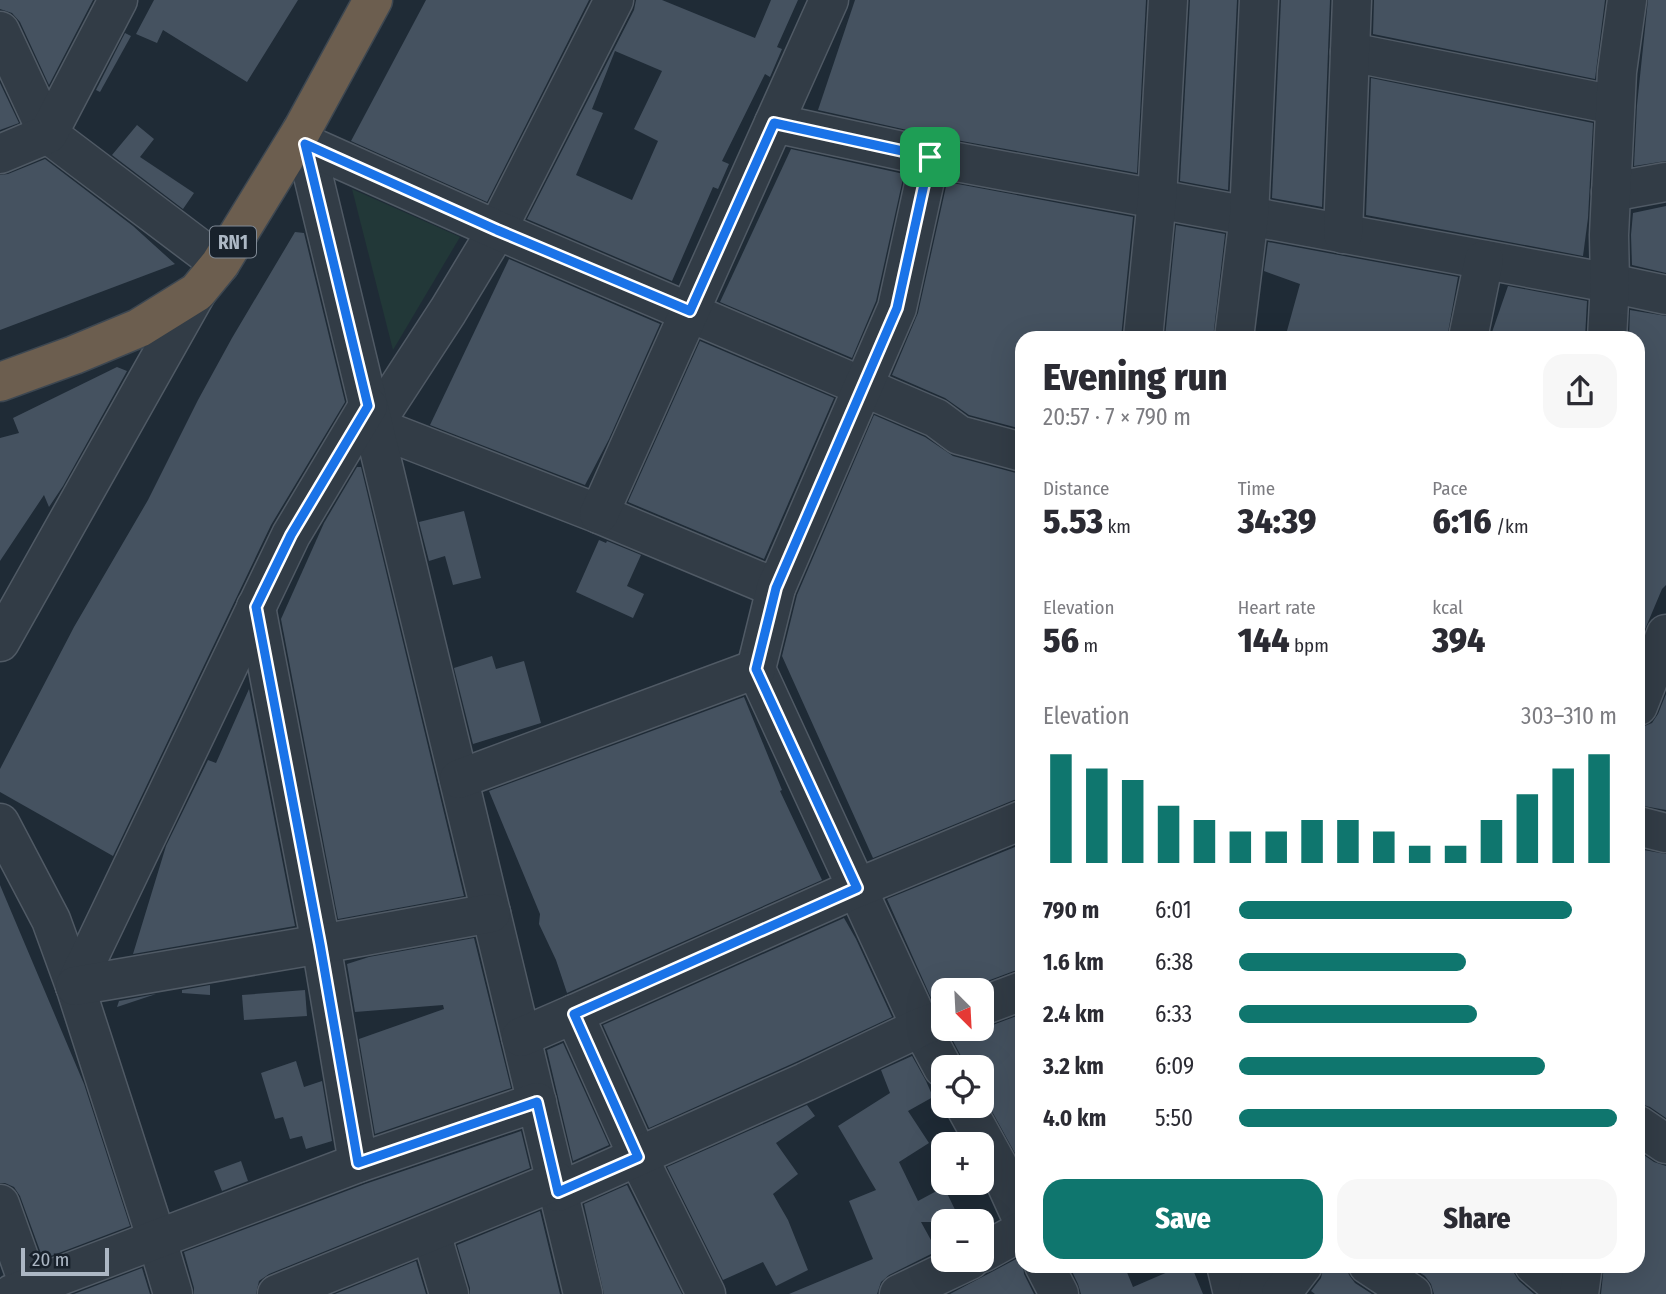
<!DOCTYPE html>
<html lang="en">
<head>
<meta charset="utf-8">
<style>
	:root { --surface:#fff; --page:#f7f7f7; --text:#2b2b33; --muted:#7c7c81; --accent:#0f766e }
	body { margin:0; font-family:"Fira Sans Condensed",sans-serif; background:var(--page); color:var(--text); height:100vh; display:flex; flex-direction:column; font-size:26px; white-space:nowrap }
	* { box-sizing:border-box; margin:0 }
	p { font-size:23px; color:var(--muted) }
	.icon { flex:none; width:38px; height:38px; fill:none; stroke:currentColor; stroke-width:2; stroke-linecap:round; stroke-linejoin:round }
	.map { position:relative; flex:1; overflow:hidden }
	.drawer { position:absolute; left:1015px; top:331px; width:630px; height:942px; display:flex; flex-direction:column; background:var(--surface); border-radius:21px; box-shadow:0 7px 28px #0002 }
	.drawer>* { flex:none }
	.needle { width:46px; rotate:156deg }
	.tools { position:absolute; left:931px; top:978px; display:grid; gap:14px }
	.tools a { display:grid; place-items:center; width:63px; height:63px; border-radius:14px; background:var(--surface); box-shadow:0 7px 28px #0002; font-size:35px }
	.scale { position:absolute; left:21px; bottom:18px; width:88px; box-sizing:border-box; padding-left:7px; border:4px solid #acb7c4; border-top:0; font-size:19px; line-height:24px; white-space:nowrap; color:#acb7c4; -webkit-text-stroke:5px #18212b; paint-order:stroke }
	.pin { position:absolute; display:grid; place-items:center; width:60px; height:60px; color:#fff; margin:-30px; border-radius:14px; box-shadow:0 4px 10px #0006 }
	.round { display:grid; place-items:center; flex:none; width:74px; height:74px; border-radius:21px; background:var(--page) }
	.overview { display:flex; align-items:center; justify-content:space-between; height:119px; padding:0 28px }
	h1 { font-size:38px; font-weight:800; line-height:52px }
	.metrics { display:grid; grid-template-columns:repeat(3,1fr); gap:10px; height:119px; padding:7px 28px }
	.metrics div { display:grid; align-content:center }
	.metrics b { font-size:35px; font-weight:800 }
	.metrics small { font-size:19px; font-weight:400 }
	.metrics p { font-size:19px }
	.chart { height:196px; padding:14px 28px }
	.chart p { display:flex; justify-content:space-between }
	.chart svg { width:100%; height:126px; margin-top:7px; stroke:var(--accent); stroke-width:6 }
	.primary-button { display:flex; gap:14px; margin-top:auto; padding:14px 28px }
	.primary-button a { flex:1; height:80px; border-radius:21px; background:var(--accent); color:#fff; font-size:28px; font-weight:800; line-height:80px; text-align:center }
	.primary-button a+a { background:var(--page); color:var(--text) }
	ul { padding:0 28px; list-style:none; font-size:23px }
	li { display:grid; grid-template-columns:112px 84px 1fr; align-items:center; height:52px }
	li i { height:18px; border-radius:9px; background:var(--accent) }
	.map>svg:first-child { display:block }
</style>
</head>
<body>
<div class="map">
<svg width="1666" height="1294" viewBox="0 0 1666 1294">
	<rect width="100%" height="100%" fill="#1f2b36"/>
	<!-- green -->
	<polygon fill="#223838" points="352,189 460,237 393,350"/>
	<!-- building -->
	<g fill="#455260" fill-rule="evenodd">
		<polygon points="0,0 93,0 49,85 20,22 12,13 0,9"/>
		<polygon points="154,0 298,0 247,82 163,30 157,43 136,34"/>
		<polygon points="426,0 589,0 487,202 351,141"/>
		<path d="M636,0H662L755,38L771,0H798L777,47L782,49L770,77L765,74L722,161L729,164L718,189L713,187L672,281L527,219L634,10ZM615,51L662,71L634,129L658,141L632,200L576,175L603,113L592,109Z"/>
		<polygon points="855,0 1146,0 1137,173 934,136 818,110"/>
		<polygon points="1190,0 1237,0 1228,190 1180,181"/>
		<polygon points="1281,0 1330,0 1322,207 1272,198"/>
		<polygon points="1374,0 1605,0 1595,79 1373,34"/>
		<polygon points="1648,0 1666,0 1666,161 1634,166 1637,105"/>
		<polygon points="125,33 131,36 100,92 96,90"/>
		<polygon points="1371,78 1593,123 1588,218 1583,256 1366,215"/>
		<polygon points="0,83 19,123 0,130"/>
		<polygon points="137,125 154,139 140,157 194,193 183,209 112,155"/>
		<polygon points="791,149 904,174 876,301 852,358 720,302"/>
		<polygon points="45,159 133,226 175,264 0,330 0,175 8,174"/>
		<polygon points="947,182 1133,217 1121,338 1022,338 1022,429 969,415 945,398 892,375 918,313"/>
		<polygon points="1666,206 1666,273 1632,265 1631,235 1633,213"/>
		<polygon points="1176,225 1225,234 1213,338 1165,338"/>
		<polygon points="295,232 304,233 345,402 271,525 113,856 0,792 0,769 74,627 148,500 198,400 232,338"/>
		<polygon points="1268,242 1458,277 1447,338 1285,338 1300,284 1264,271"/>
		<polygon points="509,259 660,324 609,439 585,485 430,425"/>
		<polygon points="1508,286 1587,301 1585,338 1490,338"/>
		<polygon points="1630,310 1666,316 1666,585 1662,589 1638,646 1638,338 1629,338"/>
		<polygon points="700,341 834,398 764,559 628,502"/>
		<polygon points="117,367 127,371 63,486 49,507 44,495 0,561 0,438 19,433 13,418"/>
		<polygon points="874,415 925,437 953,456 1016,473 1022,473 1022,799 1014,800 873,858 782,656 797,595"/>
		<polygon points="357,467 361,467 464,896 338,919 281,619 324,523"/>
		<polygon points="464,511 481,578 453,585 445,556 429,561 419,522"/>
		<polygon points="599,540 606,543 607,541 641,555 627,586 644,594 633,618 576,592"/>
		<polygon points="492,656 496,669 524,661 541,723 473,744 454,668"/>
		<polygon points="249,689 295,926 133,954 166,846 208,760 216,763"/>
		<polygon points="1666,694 1666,810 1638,805 1638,727 1642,727 1652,723 1658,714"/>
		<polygon points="744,697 782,790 780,791 822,880 567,993 556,960 539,924 540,914 489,791"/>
		<polygon points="1022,844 1022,970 1014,971 974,986 967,990 943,990 943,998 932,1000 887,899"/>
		<polygon points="1638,849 1666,854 1666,1118 1650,1107 1638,1103"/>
		<polygon points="0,885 84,1084 130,1226 43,1259 20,1196 14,1187 5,1183 0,1183"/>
		<polygon points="844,918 856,939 892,1017 796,1062 649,1128 603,1025"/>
		<polygon points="474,938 511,1088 375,1134 359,1039 444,1009 443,1005 355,1012 347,964 369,957"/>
		<polygon points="210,985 210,995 182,993 182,990"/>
		<polygon points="305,990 307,1016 244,1020 242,995"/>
		<polygon points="156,994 117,1007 119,1001"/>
		<polygon points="1022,1014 1022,1166 982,1093 982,1068 965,1068 962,1058 952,1039 959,1034 962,1029 982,1029 982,1027 990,1026"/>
		<polygon points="563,1043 609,1145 573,1161 547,1050"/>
		<polygon points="912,1056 926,1081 933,1097 908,1111 929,1143 899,1162 918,1201 944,1187 961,1222 921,1222 937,1251 889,1275 881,1282 877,1294 789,1294 873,1259 849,1201 876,1190 838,1126 890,1093 881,1070"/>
		<polygon points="296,1061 304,1087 322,1081 332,1141 306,1149 302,1136 290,1139 283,1117 275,1119 261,1073"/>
		<polygon points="807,1105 815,1116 776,1143 798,1174 773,1194 788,1220 808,1270 776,1286 763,1262 723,1280 667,1167"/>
		<polygon points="521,1131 530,1168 269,1274 259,1281 256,1294 194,1294 194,1288 184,1252 365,1184"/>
		<polygon points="1638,1151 1654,1162 1666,1166 1666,1294 1601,1294 1604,1265 1638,1265"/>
		<polygon points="241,1161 248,1181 222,1191 214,1171"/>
		<polygon points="627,1185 682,1294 604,1294 584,1204"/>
		<polygon points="540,1211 560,1294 470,1294 470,1288 457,1245"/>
		<polygon points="1022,1256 1024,1274 1034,1294 950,1294"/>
		<polygon points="416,1261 426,1294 335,1294"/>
		<polygon points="1069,1265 1124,1265 1133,1287 1184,1265 1191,1265 1203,1294 1081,1294 1078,1284"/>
		<polygon points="1324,1265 1346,1265 1349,1275 1355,1283 1372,1294 1315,1294 1311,1291 1321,1278"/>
		<polygon points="1408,1265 1513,1265 1514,1273 1519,1281 1534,1294 1434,1294 1431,1284 1425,1276"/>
		<polygon points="142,1268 150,1294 74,1294"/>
	</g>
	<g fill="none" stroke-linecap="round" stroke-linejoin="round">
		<!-- minor casing -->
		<g stroke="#505a65" stroke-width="41">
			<g id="minor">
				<polyline points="614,0 497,230 448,311 373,426 599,514 776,588"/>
				<polyline points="0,31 48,134 220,264"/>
				<polyline points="1350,52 1615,105"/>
				<polyline points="774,123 930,157 1610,283 1666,295"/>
				<polyline points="302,130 583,1294"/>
				<polyline points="305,144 497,230 936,418 959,435 1022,452"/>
				<polyline points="0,154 48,134 118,0"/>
				<polyline points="930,157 897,308 776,588 756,669 921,1027 943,1068"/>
				<polyline points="1611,192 1666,182"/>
				<polyline points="1343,234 1352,0"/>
				<polyline points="1143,338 1157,199 1168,0"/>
				<polyline points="1234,338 1249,216 1259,0"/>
				<polyline points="1468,338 1484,260"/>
				<polyline points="1607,338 1610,283 1609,235 1617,72 1627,0"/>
				<polyline points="599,514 829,0"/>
				<polyline points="256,607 321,944 358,1163"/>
				<polyline points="0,642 197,292"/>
				<polyline points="1638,706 1666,634"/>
				<polyline points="459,779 756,669"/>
				<polyline points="0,823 51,920 75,986 157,1240 173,1294"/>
				<polyline points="1638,826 1666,833"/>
				<polyline points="75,986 291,535 368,406"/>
				<polyline points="75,986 321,944 491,913"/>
				<polyline points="982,1006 1022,991"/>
				<polyline points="574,1014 857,888 1022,820"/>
				<polyline points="521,1037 574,1014 638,1157 706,1294"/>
				<polyline points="965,1106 997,1164 1022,1219"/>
				<polyline points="1638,1125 1666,1144"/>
				<polyline points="558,1192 805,1082 921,1027 943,1019"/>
				<polyline points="0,1204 32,1294"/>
				<polyline points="431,1233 449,1294"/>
				<polyline points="982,1253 1022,1231"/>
				<polyline points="1044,1265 1059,1294"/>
				<polyline points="1226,1265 1233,1294"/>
				<polyline points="1368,1265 1412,1294"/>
				<polyline points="1534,1265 1568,1294"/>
				<polyline points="12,1294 358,1163 537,1102"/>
				<polyline points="277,1294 556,1181"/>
				<polyline points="899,1294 970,1260"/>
				<polyline points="1257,1294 1264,1265"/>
				<polyline points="1281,1294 1303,1265"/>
				<polyline points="1579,1294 1583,1265"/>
			</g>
		</g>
		<!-- highway casing -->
		<g stroke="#3d4751" stroke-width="41">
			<polyline id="highway" points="0,382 74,355 139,328 197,292 220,264 302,130 373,0"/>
		</g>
		<!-- minor -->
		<use href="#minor" stroke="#323c46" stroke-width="38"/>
		<!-- highway -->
		<use href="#highway" stroke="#6c5e4f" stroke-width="38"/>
	</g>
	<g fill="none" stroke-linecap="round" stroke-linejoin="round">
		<!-- route casing -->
		<g stroke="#fff" stroke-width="14">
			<polygon id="route" points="774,123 930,157 897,308 776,588 756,669 857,888 574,1014 638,1157 558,1192 537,1102 358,1163 320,944 256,607 291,535 368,406 305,144 497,230 690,311"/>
		</g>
		<!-- route -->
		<use href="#route" stroke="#1a73e8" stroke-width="9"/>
	</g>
	<g text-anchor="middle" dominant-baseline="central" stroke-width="7" stroke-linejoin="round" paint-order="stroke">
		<!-- shield labels -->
		<rect fill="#18212b" stroke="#808a96" stroke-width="2" x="210" y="226.5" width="46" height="31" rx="5"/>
		<g font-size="19" font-weight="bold" fill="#acb7c4">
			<text x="233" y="242">RN1</text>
		</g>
	</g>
</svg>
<div class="tools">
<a><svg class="needle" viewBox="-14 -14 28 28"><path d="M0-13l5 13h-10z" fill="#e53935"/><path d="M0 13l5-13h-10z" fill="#7c7c81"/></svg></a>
<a><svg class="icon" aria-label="locate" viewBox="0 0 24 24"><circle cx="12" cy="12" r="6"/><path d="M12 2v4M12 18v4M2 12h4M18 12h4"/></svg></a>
<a>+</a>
<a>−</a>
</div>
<div class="scale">20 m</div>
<div class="pin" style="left:930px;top:157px;background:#1e9e55"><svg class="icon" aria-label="arrive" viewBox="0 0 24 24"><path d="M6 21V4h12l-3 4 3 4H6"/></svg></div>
<section class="drawer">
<div class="overview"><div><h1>Evening run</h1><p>20:57 · 7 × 790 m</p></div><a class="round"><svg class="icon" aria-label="share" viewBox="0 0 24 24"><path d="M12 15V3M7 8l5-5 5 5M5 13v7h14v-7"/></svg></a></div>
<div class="metrics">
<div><p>Distance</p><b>5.53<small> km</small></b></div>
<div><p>Time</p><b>34:39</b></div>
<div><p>Pace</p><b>6:16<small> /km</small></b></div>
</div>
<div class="metrics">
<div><p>Elevation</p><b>56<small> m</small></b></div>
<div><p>Heart rate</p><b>144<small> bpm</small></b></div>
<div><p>kcal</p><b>394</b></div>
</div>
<div class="chart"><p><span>Elevation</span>303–310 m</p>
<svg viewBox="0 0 160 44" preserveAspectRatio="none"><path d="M5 44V6M15 44V11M25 44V15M35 44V24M45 44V29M55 44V33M65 44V33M75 44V29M85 44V29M95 44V33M105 44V38M115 44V38M125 44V29M135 44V20M145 44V11M155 44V6"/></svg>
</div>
<ul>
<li><b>790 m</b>6:01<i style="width:88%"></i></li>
<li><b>1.6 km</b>6:38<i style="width:60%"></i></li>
<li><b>2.4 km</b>6:33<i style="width:63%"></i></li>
<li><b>3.2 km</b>6:09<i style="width:81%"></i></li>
<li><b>4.0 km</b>5:50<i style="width:100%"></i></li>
</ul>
<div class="primary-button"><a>Save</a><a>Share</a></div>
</section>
</div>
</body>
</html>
